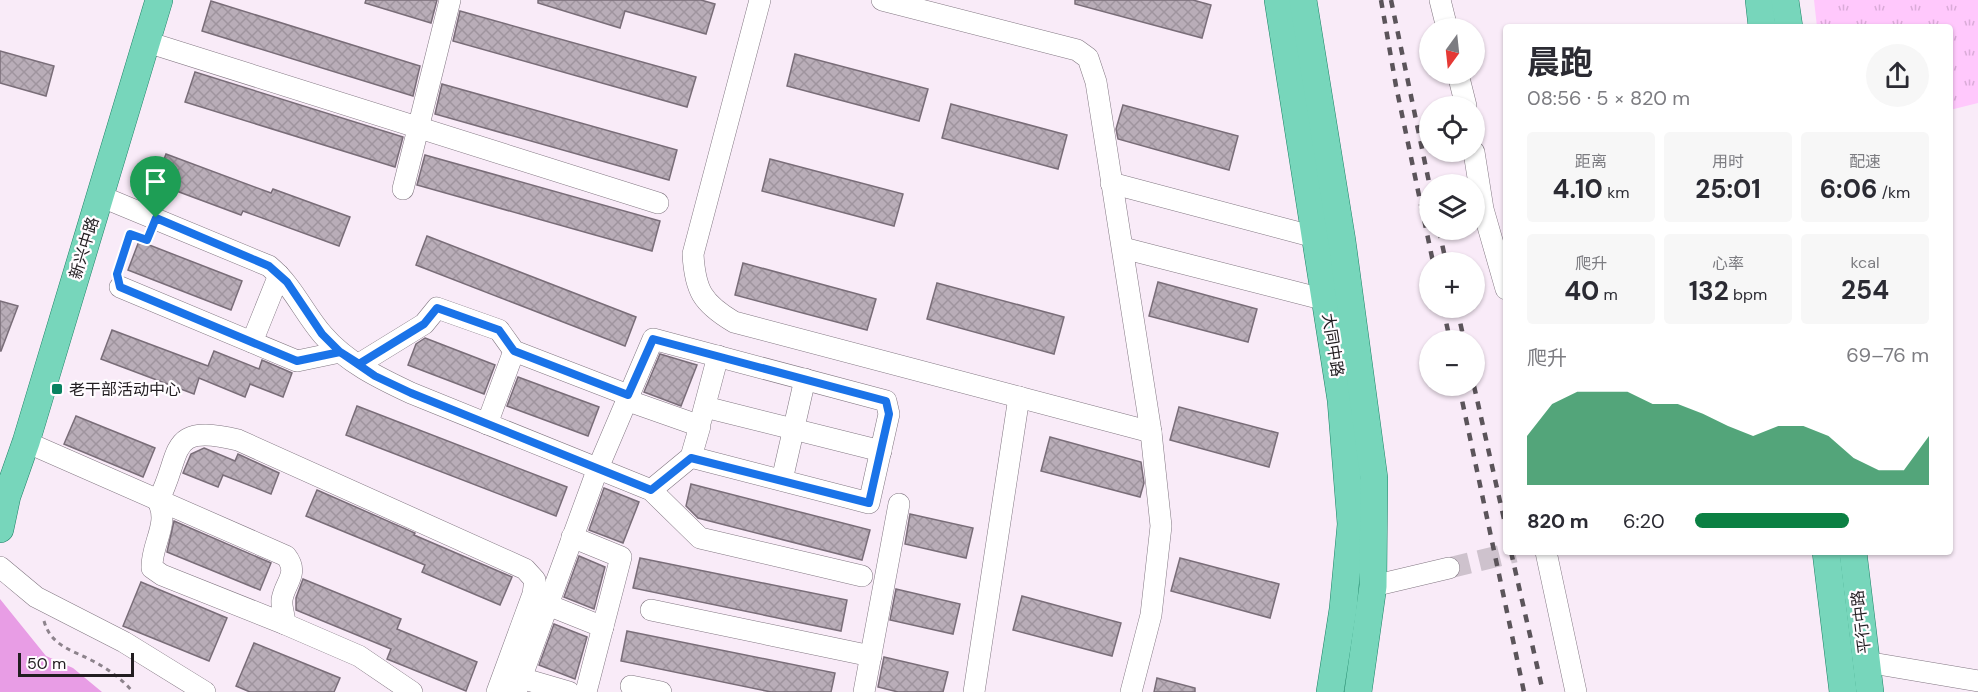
<!DOCTYPE html>
<html lang="zh">
<head>
<meta charset="utf-8">
<style>
	:root { --surface:#fff; --page:#f7f7f7; --text:#2b2b33; --muted:#7c7c81; --accent:#0b8043 }
	body { margin:0; font-family:"DM Sans","Noto Sans SC",sans-serif; background:var(--page); color:var(--text); height:100vh; display:flex; flex-direction:column; font-size:22px; white-space:nowrap }
	* { box-sizing:border-box; margin:0 }
	p { font-size:20px; color:var(--muted) }
	.icon { flex:none; width:33px; height:33px; fill:none; stroke:currentColor; stroke-width:2; stroke-linecap:round; stroke-linejoin:round }
	.map { position:relative; flex:1; overflow:hidden }
	.panel { position:absolute; left:1503px; top:24px; width:450px; height:531px; display:flex; flex-direction:column; background:var(--surface); border-radius:6px; box-shadow:0 2px 4px #0004 }
	.panel>* { flex:none }
	.needle { width:39px; rotate:195deg }
	.buttons { position:absolute; left:1419px; top:18px; display:grid; gap:12px }
	.buttons a { display:grid; place-items:center; width:66px; height:66px; border-radius:50%; background:var(--surface); box-shadow:0 2px 4px #0004; font-size:30px }
	.scale { position:absolute; left:18px; bottom:15px; width:116px; box-sizing:border-box; padding-left:6px; border:3px solid #221d21; border-top:0; font-size:16px; line-height:21px; white-space:nowrap; color:#221d21; -webkit-text-stroke:4px #fffcff; paint-order:stroke }
	.pin { position:absolute; display:grid; place-items:center; width:51px; height:51px; color:#fff; margin:-62px -26px; border-radius:50% 50% 50% 0; rotate:-45deg; box-shadow:0 0 6px #0007 }
	.pin .icon { rotate:45deg }
	.round { display:grid; place-items:center; flex:none; width:63px; height:63px; border-radius:32px; background:var(--page) }
	.head { display:flex; align-items:center; justify-content:space-between; height:102px; padding:0 24px }
	h1 { font-size:33px; font-weight:700; line-height:45px }
	.figures { display:grid; grid-template-columns:repeat(3,1fr); gap:9px; height:102px; padding:6px 24px }
	.figures div { display:grid; align-content:center; border-radius:6px; background:var(--page); text-align:center }
	.figures b { font-size:26px; font-weight:700 }
	.figures small { font-size:16px; font-weight:400 }
	.figures p { font-size:16px }
	.chart { height:168px; padding:12px 24px }
	.chart p { display:flex; justify-content:space-between }
	.chart svg { width:100%; height:108px; margin-top:6px; fill:var(--accent); opacity:.7 }
	ul { padding:0 24px; list-style:none; font-size:20px }
	li { display:grid; grid-template-columns:96px 72px 1fr; align-items:center; height:45px }
	li i { height:15px; border-radius:8px; background:var(--accent) }
	.map>svg:first-child { display:block }
</style>
</head>
<body>
<div class="map">
<svg width="1978" height="692" viewBox="0 0 1978 692">
	<defs>
		<pattern id="park-tufts" width="24" height="20" patternUnits="userSpaceOnUse" patternTransform="scale(1.5)"><rect width="24" height="20" fill="#ffc8fc"/><path d="M3 7l-1-3M5 7V3M7 7l1-3M15 17l-1-3M17 17v-4M19 17l1-3" fill="none" stroke="#daabd8"/></pattern>
		<pattern id="building-cross-hatch" width="8" height="8" patternUnits="userSpaceOnUse" patternTransform="scale(1.5)"><rect width="8" height="8" fill="#b9adb8"/><path d="M0 0l8 8M0 8l8-8" fill="none" stroke="#9f949e"/></pattern>
	</defs>
	<rect width="100%" height="100%" fill="#f9ebf8"/>
	<!-- park -->
	<polygon fill="url(#park-tufts)" points="1814,0 1978,0 1978,103 1950,110 1950,27 1817,27"/>
	<!-- water -->
	<polygon fill="#e89de5" points="0,599 46,656 73,668 102,692 0,692"/>
	<!-- building -->
	<g fill="url(#building-cross-hatch)" stroke="#796d78" stroke-width="1.5">
		<polygon points="366,0 437,0 431,23 365,3"/>
		<polygon points="538,0 701,0 715,4 706,34 625,11 620,28 538,3"/>
		<polygon points="1075,0 1193,0 1211,5 1202,38 1075,4"/>
		<polygon points="211,1 420,66 413,96 202,31"/>
		<polygon points="460,11 696,77 687,107 453,41"/>
		<polygon points="0,51 54,66 46,96 0,83"/>
		<polygon points="795,54 928,89 919,121 787,86"/>
		<polygon points="195,72 403,137 395,167 185,102"/>
		<polygon points="442,84 677,150 669,180 435,114"/>
		<polygon points="951,104 1067,135 1058,169 942,138"/>
		<polygon points="1123,105 1238,136 1229,170 1118,139 1116,129"/>
		<polygon points="166,154 271,193 273,189 350,217 339,246 243,211 241,215 155,183"/>
		<polygon points="425,155 660,221 652,251 417,185"/>
		<polygon points="770,159 903,194 894,226 762,191"/>
		<polygon points="427,236 636,317 625,346 416,265"/>
		<polygon points="139,241 242,281 231,310 128,270"/>
		<polygon points="743,263 876,299 867,330 735,295"/>
		<polygon points="1158,282 1257,309 1248,342 1149,316"/>
		<polygon points="937,283 1064,317 1054,354 927,319"/>
		<polygon points="0,301 18,306 1,351 0,351"/>
		<polygon points="112,330 208,366 214,351 259,369 262,360 292,373 283,397 250,384 245,397 199,378 194,394 101,359"/>
		<polygon points="425,338 495,365 484,394 408,365 416,344"/>
		<polygon points="660,354 697,365 681,406 644,392"/>
		<polygon points="518,377 599,407 588,436 507,406"/>
		<polygon points="357,406 567,487 556,516 346,435"/>
		<polygon points="1179,407 1278,433 1269,467 1170,440"/>
		<polygon points="76,416 155,448 143,477 64,444"/>
		<polygon points="1050,437 1141,462 1144,483 1140,497 1041,471"/>
		<polygon points="204,448 235,461 238,454 279,473 271,494 223,475 218,487 183,473 191,454"/>
		<polygon points="691,484 870,530 862,560 698,518 686,506"/>
		<polygon points="604,488 639,502 623,543 589,530"/>
		<polygon points="317,490 415,533 414,535 512,577 500,605 422,572 425,565 306,516"/>
		<polygon points="910,514 973,528 966,558 905,544"/>
		<polygon points="174,521 271,563 260,590 167,552"/>
		<polygon points="579,556 605,567 594,609 564,597"/>
		<polygon points="640,558 847,600 841,631 633,588"/>
		<polygon points="1180,558 1279,584 1270,618 1171,591"/>
		<polygon points="303,579 401,619 397,629 477,662 466,691 387,659 391,649 296,610 296,598"/>
		<polygon points="141,582 227,618 209,661 123,626"/>
		<polygon points="896,589 960,604 953,634 890,620"/>
		<polygon points="1022,596 1121,623 1112,656 1013,630"/>
		<polygon points="554,624 587,637 575,679 539,665"/>
		<polygon points="627,631 835,673 831,692 771,692 621,661"/>
		<polygon points="254,643 340,678 334,692 250,692 236,686"/>
		<polygon points="884,657 948,672 943,692 898,692 878,687"/>
		<polygon points="1157,678 1195,688 1195,692 1154,692"/>
	</g>
	<g fill="none" stroke-linecap="round" stroke-linejoin="round">
		<!-- minor-tunnel -->
		<polyline stroke="#cec2cd" stroke-width="21" stroke-dasharray="21 10" stroke-linecap="butt" points="1449,568 1515,552"/>
		<!-- minor casing -->
		<g stroke="#827782" stroke-width="22">
			<g id="minor">
				<path d="M760,0L693,254C695,290 702,303 734,322L1151,432"/>
				<polyline points="882,0 1077,50 1088,58 1096,82 1151,432 1161,526 1151,615 1131,692"/>
				<polyline points="1440,0 1447,28"/>
				<polyline points="147,42 658,203"/>
				<polyline points="1458,74 1466,106"/>
				<polyline points="1474,152 1483,209 1506,289"/>
				<polyline points="1111,183 1315,237"/>
				<polyline points="403,189 450,0"/>
				<path d="M100,196L269,266C294,287 303,312 323,335C346,362 379,378 411,393L651,490L700,538L862,576"/>
				<polyline points="1123,248 1326,300"/>
				<polyline points="120,287 297,361 340,352"/>
				<polyline points="252,342 279,275"/>
				<polyline points="359,364 424,324 437,308 499,330 514,351 628,395"/>
				<polyline points="626,400 700,426 691,457 651,490"/>
				<polyline points="705,407 881,451"/>
				<polyline points="701,420 718,356"/>
				<polyline points="487,424 514,351"/>
				<path d="M26,442L286,556C300,574 284,583 282,600C281,607 285,617 285,624L359,656L412,692"/>
				<polyline points="782,480 805,379"/>
				<path d="M158,501C183,454 165,422 238,440L525,569L535,580L533,594L497,692"/>
				<path d="M158,501C170,524 151,544 152,568L162,575L285,624"/>
				<polyline points="572,537 621,557 586,692"/>
				<polyline points="1546,552 1576,692"/>
				<polyline points="0,567 36,597 124,642 205,692"/>
				<polyline points="1373,586 1449,568"/>
				<polyline points="548,605 603,627"/>
				<polyline points="651,610 871,656"/>
				<polyline points="1866,662 1978,681"/>
				<polyline points="521,678 569,692"/>
				<polyline points="631,686 661,692"/>
				<polyline points="516,692 598,468 653,339 886,401 889,414 869,503 691,457"/>
				<polyline points="864,692 899,504"/>
				<polyline points="974,692 1019,397"/>
			</g>
		</g>
		<!-- major casing -->
		<g stroke="#1e8367" stroke-width="28">
			<g id="major">
				<polyline points="1278,0 1341,400 1351,524 1343,609 1330,692"/>
				<polyline points="1303,0 1342,241 1374,478 1373,586 1358,692"/>
				<polyline points="1759,0 1762,27"/>
				<polyline points="1785,0 1789,27"/>
				<polyline points="0,529 7,496 26,442 159,0"/>
				<polyline points="1826,552 1843,692"/>
				<polyline points="1853,552 1870,692"/>
			</g>
		</g>
		<!-- path -->
		<g stroke="#8d838c" stroke-width="3" stroke-dasharray="4.5 4.5" stroke-linecap="butt">
			<polyline points="118,271 130,234 147,240 149,235"/>
			<path d="M44,621C51,646 72,650 93,661C108,669 122,679 133,692"/>
		</g>
		<!-- minor -->
		<use href="#minor" stroke="#fff" stroke-width="21"/>
		<!-- major -->
		<use href="#major" stroke="#77d6bb" stroke-width="27"/>
		<!-- rail -->
		<g stroke="#5b545a" stroke-width="4.5" stroke-dasharray="8 8" stroke-linecap="butt">
			<polyline points="1381,0 1396,86 1433,262"/>
			<polyline points="1391,0 1430,187"/>
			<polyline points="1439,230 1446,262"/>
			<polyline points="1443,308 1450,340"/>
			<polyline points="1457,308 1464,340"/>
			<polyline points="1459,386 1524,692"/>
			<polyline points="1474,386 1506,528"/>
			<polyline points="1511,552 1543,692"/>
		</g>
	</g>
	<g fill="none" stroke-linecap="round" stroke-linejoin="round">
		<!-- route casing -->
		<g stroke="#fff" stroke-width="12">
			<polyline id="route" points="156,218 269,266 287,282 322,334 340,352 375,376 411,393 651,490 691,458 869,503 889,414 886,401 653,339 628,395 514,351 499,330 437,308 424,324 359,364 340,352 297,361 120,287 117,274 130,234 147,240 156,218"/>
		</g>
		<!-- route -->
		<use href="#route" stroke="#1a73e8" stroke-width="8"/>
	</g>
	<!-- markers -->
	<rect fill="#088160" stroke="#fffcff" stroke-width="2" x="51" y="383" width="12" height="12" rx="3"/>
	<g text-anchor="middle" dominant-baseline="central" stroke-width="4.5" stroke-linejoin="round" paint-order="stroke">
		<!-- street labels -->
		<g font-size="16" fill="#221d21" stroke="#fffcff">
			<text transform="translate(84 248) rotate(-73)">新兴中路</text>
			<text transform="translate(1333 345) rotate(81)">大同中路</text>
			<text transform="translate(1861 622) rotate(-97)">平行中路</text>
		</g>
		<!-- poi labels -->
		<g font-size="16" fill="#221d21" stroke="#fffcff" text-anchor="start">
			<text x="69" y="389">老干部活动中心</text>
		</g>
	</g>
</svg>
<div class="buttons">
<a><svg class="needle" viewBox="-14 -14 28 28"><path d="M0-13l5 13h-10z" fill="#e53935"/><path d="M0 13l5-13h-10z" fill="#7c7c81"/></svg></a>
<a><svg class="icon" aria-label="locate" viewBox="0 0 24 24"><circle cx="12" cy="12" r="6"/><path d="M12 2v4M12 18v4M2 12h4M18 12h4"/></svg></a>
<a><svg class="icon" aria-label="layers" viewBox="0 0 24 24"><path d="M12 4l9 5-9 5-9-5zM3 14l9 5 9-5"/></svg></a>
<a>+</a>
<a>−</a>
</div>
<div class="scale">50 m</div>
<div class="pin" style="left:156px;top:218px;background:#1e9e55"><svg class="icon" aria-label="arrive" viewBox="0 0 24 24"><path d="M6 21V4h12l-3 4 3 4H6"/></svg></div>
<section class="panel">
<div class="head"><div><h1>晨跑</h1><p>08:56 · 5 × 820 m</p></div><a class="round"><svg class="icon" aria-label="share" viewBox="0 0 24 24"><path d="M12 15V3M7 8l5-5 5 5M5 13v7h14v-7"/></svg></a></div>
<div class="figures">
<div><p>距离</p><b>4.10<small> km</small></b></div>
<div><p>用时</p><b>25:01</b></div>
<div><p>配速</p><b>6:06<small> /km</small></b></div>
</div>
<div class="figures">
<div><p>爬升</p><b>40<small> m</small></b></div>
<div><p>心率</p><b>132<small> bpm</small></b></div>
<div><p>kcal</p><b>254</b></div>
</div>
<div class="chart"><p><span>爬升</span>69–76 m</p>
<svg viewBox="0 0 160 44" preserveAspectRatio="none"><path d="M0 44V24L10 11L20 6L30 6L40 6L50 11L60 11L70 15L80 20L90 24L100 20L110 20L120 24L130 33L140 38L150 38L160 24V44z"/></svg>
</div>
<ul>
<li><b>820 m</b>6:20<i style="width:66%"></i></li>
</ul>
</section>
</div>
</body>
</html>
